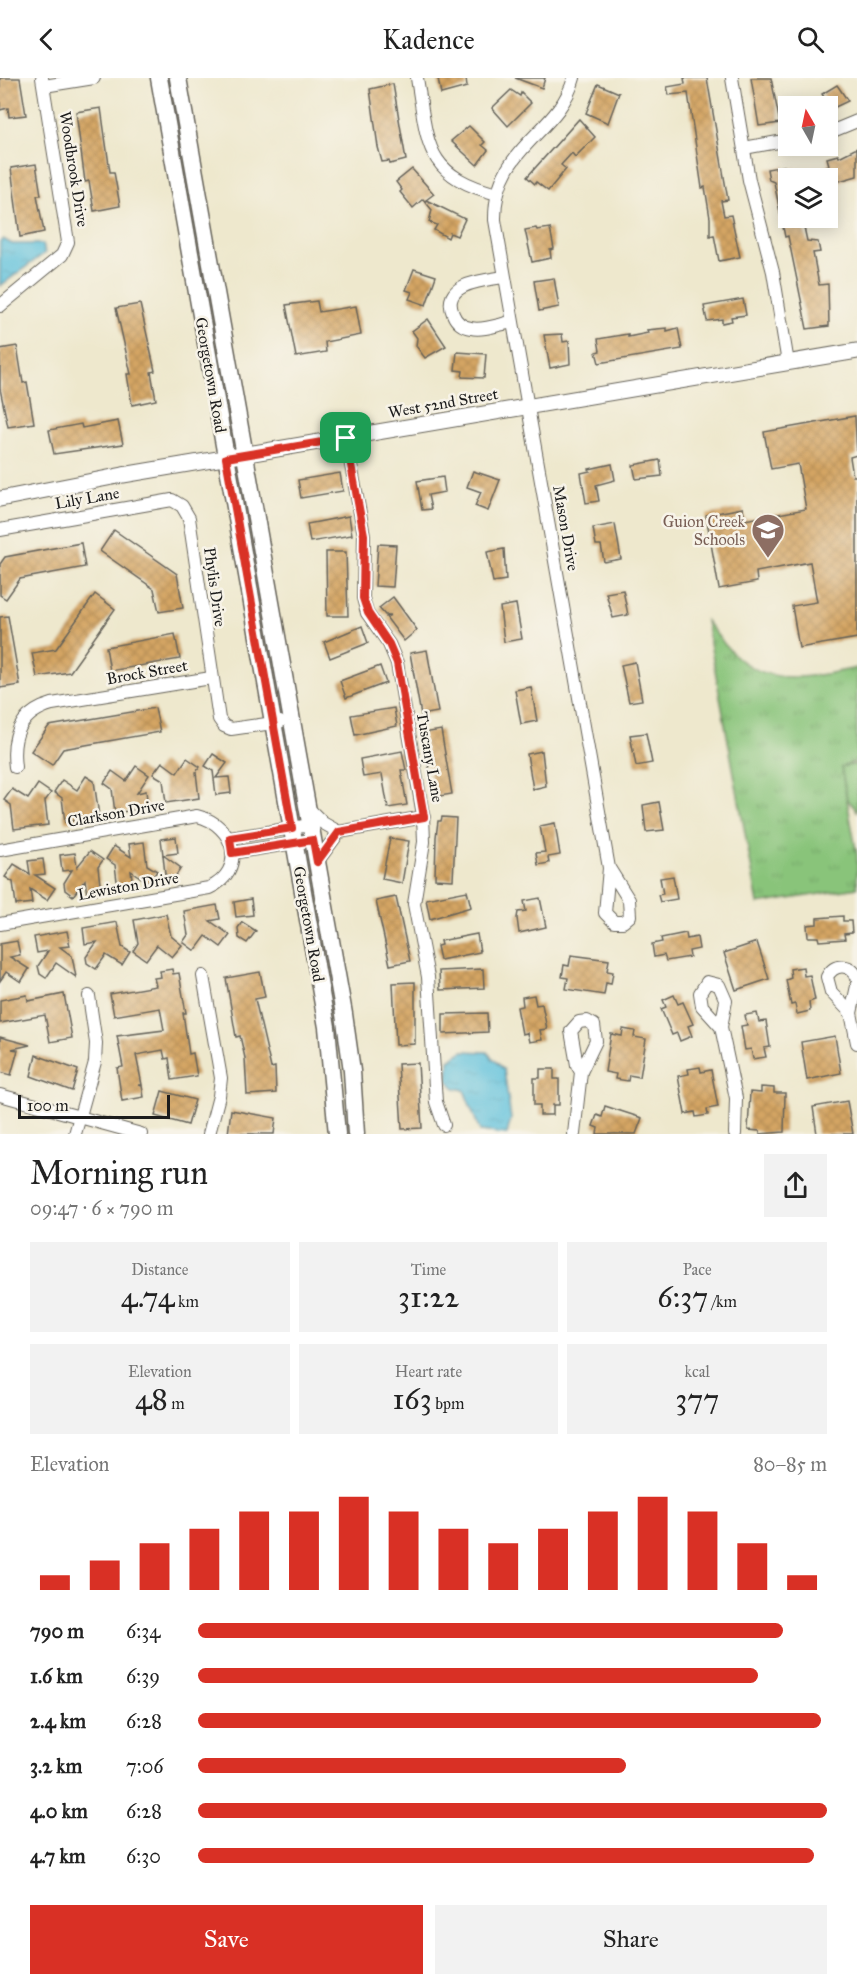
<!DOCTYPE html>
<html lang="en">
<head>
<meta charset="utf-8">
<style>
	:root { --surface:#fff; --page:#f2f2f2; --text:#222; --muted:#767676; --accent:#d93025 }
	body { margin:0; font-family:"IM FELL Great Primer",serif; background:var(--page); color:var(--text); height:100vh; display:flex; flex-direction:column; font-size:22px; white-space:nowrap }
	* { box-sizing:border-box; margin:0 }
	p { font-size:20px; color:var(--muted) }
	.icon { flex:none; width:33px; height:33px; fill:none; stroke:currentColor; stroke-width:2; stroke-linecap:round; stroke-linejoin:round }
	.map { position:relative; height:1056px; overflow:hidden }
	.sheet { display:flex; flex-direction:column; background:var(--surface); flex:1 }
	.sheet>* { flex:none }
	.needle { width:39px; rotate:351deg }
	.fabs { position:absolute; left:778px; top:18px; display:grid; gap:12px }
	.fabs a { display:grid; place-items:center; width:60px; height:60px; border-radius:0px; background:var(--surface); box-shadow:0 3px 15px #0003; font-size:30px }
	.scale { position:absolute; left:18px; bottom:15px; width:152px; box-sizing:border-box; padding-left:6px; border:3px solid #1c1c1c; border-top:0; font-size:16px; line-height:21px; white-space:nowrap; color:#1c1c1c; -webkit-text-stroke:4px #f7f3e8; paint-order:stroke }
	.pin { position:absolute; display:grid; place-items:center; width:51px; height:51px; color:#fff; margin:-26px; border-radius:12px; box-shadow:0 3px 9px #0006 }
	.round { display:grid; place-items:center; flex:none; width:63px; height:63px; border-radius:0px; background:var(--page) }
	.headline { display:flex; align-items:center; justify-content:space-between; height:102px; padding:0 30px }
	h1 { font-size:33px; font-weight:600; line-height:45px }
	.stats { display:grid; grid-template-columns:repeat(3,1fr); gap:9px; height:102px; padding:6px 30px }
	.stats div { display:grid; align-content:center; border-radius:0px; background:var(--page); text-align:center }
	.stats b { font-size:30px; font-weight:600 }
	.stats small { font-size:16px; font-weight:400 }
	.stats p { font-size:16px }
	.chart { height:168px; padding:12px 30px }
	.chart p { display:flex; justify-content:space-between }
	.chart svg { width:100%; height:108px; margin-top:6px; stroke:var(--accent); stroke-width:6 }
	.button { display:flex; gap:12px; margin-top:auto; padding:12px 30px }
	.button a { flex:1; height:69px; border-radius:0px; background:var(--accent); color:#fff; font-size:24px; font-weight:600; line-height:69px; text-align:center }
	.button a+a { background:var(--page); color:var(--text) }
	ul { padding:0 30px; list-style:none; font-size:20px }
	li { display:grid; grid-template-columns:96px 72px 1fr; align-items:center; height:45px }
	li i { height:15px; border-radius:8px; background:var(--accent) }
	header { display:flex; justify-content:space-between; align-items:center; height:78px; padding:0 30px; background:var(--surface); font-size:27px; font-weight:600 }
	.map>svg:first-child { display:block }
</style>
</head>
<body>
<header><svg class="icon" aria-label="back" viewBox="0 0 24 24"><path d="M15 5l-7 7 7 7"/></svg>Kadence<svg class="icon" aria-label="search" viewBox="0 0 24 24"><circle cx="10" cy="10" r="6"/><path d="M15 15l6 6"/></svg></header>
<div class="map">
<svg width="857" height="1056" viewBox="0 0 857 1056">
	<defs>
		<pattern id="grass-tufts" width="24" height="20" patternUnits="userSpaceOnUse" patternTransform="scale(1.5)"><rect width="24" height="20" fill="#89c47a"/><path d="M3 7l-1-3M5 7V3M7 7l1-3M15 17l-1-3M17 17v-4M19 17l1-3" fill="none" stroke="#76a869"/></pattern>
		<pattern id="water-ripples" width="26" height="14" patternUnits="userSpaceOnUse" patternTransform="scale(1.5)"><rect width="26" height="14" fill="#5ec1dc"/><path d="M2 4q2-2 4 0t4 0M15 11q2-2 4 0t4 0" fill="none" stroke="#51a5bc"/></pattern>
		<pattern id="building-cross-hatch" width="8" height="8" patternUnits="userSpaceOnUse" patternTransform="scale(1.5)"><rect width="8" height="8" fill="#d4a563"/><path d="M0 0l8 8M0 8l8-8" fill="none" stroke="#b58d55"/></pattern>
	</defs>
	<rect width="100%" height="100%" fill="#f7f3e8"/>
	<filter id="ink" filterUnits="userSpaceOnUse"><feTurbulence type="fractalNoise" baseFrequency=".0167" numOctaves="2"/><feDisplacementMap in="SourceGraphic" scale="12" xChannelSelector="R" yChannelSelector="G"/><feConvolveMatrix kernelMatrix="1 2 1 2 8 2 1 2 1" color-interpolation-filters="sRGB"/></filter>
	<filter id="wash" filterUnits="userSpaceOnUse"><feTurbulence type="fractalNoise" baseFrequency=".008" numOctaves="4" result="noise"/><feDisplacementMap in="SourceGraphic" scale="24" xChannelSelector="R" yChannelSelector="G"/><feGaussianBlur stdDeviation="1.35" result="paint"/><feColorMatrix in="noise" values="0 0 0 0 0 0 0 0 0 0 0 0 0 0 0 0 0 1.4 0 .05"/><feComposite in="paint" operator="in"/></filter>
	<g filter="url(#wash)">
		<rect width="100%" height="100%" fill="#eee8cd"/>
		<!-- grass -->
		<path fill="url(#grass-tufts)" stroke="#52704b" stroke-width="1.5" d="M706,543C717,556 729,575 743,584C778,609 819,597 857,590V683L841,689L857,777V810L758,826Z"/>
		<!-- green -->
		<polygon fill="#89c47a" stroke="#52704b" stroke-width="1.5" points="857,686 857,733 847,721 841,689"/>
		<!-- water -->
		<g fill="url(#water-ripples)" stroke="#3d6e7c" stroke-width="1.5">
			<polygon points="3,161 12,166 43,166 45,175 0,208 0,164"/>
			<polygon points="463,973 487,974 504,992 511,1041 507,1056 480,1053 464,1012 455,1010 448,1003 449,982"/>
		</g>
		<g id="blocks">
			<!-- building -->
			<g fill="url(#building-cross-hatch)">
				<polygon points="0,0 20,0 26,37 9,39 8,30 0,32"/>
				<polygon points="438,0 466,0 467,9 441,16"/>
				<polygon points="515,0 545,0 542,10"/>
				<polygon points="684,0 707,0 728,122 721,123 724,138 731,137 740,179 719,183 714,157 710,158 710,140 705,109 702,110 688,15 669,17 667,9 685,6"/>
				<polygon points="751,0 771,0 780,45 759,48"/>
				<polygon points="393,6 406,82 390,86 389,83 382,84 378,69 370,11"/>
				<polygon points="598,6 619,15 608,45 586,35"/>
				<polygon points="837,7 848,23 831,31 822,16"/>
				<polygon points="511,12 520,18 521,15 531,25 508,48 492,30"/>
				<polygon points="101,30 110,94 114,94 120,128 94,133 89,103 85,104 76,34"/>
				<polygon points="579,41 595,59 575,79 572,75 561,87 566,91 548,113 536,104 535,106 527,99"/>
				<polygon points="469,48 485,64 482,67 488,72 477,87 451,63"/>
				<polygon points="857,70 857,98 829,106 824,89 829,87 827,80 838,77 839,79"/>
				<polygon points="36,86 41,117 37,117 44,154 20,159 11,90"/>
				<polygon points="784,88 785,92 796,90 798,100 789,100 789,140 802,140 807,163 818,164 820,174 813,175 819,207 828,206 829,248 807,251 788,158 785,159 774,104 769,102 767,91"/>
				<polygon points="412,91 434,116 426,122 465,141 457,158 450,155 448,160 434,152 437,147 429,144 432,132 423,121 413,130 400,114 402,112 396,104"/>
				<polygon points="536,150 537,152 550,150 554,171 550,172 551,180 532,184 525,152"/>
				<polygon points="414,191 436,198 426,227 409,221 412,214 406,212"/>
				<polygon points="554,200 559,229 539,233 534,203"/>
				<polygon points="743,221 746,237 731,239 732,243 722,245 722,241 707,243 704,228"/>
				<polygon points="317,223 319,234 356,228 361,257 325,264 326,274 296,279 286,227"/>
				<polygon points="140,226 155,293 151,294 156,322 132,327 127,296 131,296 116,230"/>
				<polygon points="428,241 446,268 425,280 416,268 417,260 412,253"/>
				<polygon points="667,250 667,253 678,250 682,271 599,285 596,274 600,273 598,261 628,256 628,259 648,255 647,252"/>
				<polygon points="562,256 563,264 569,263 570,286 550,290 544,257"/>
				<polygon points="17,268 23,305 27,304 34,345 8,349 0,311 0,271"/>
				<polygon points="457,274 486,276 484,300 462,299 463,293 455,292"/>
				<polygon points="855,338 857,377 850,379 853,398 857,398 857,560 799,570 792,528 817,524 810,484 756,494 757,504 719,511 706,437 743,430 745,442 806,431 798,386 771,391 764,354"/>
				<polygon points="118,343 123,366 54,376 49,352 81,346 82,350"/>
				<polygon points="660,382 662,398 636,401 633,387"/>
				<polygon points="612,386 615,402 596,407 599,423 586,425 581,395 590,393 589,391"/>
				<polygon points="473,393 500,402 488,433 475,428 481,414 467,409"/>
				<polygon points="340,395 343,413 301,420 298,402"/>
				<polygon points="443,399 445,414 428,417 431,431 422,432 417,403"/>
				<polygon points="349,438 352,457 310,464 307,446"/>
				<polygon points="615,446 621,481 604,484 601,467 596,467 593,450"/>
				<polygon points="114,452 177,496 183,530 159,534 154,511 100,473"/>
				<polygon points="81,465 85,489 20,501 6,521 0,517 0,486 5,479"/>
				<polygon points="378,466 396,467 393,509 375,508"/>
				<polygon points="504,471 506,502 493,504 487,474"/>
				<polygon points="326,474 346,474 348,538 327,538"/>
				<polygon points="623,512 628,537 613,540 606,515"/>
				<polygon points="95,516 115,531 70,594 37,599 32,575 56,571"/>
				<polygon points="393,519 417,552 404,563 386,539 391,537 385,537 379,530"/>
				<polygon points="516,526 522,561 504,564 500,529"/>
				<polygon points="8,538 20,607 0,610 0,539"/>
				<polygon points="362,548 368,565 330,580 324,564"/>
				<polygon points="175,556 180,581 110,593 106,569"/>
				<polygon points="427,572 438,634 421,637 410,575"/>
				<polygon points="635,584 642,622 629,624 621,587"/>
				<polygon points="380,588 386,605 346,620 340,603"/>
				<polygon points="531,609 537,643 521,646 515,612"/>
				<polygon points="155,630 160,654 63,671 52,687 31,673 49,648"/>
				<polygon points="394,630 397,648 355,657 351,637"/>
				<polygon points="441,652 452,716 434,719 423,655"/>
				<polygon points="646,655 652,685 636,688 630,657"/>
				<polygon points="402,673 406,692 401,692 407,727 388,730 382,696 363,699 360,681"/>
				<polygon points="542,673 546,708 533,711 527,676"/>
				<polygon points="213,676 227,685 216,700 229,699 231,715 216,717 213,693 205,688"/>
				<polygon points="187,680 200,689 196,694 199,720 166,725 163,702 153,696 162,684 177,695"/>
				<polygon points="136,688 149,697 137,715 146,713 148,730 115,735 112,711 104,705 112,693 126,703"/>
				<polygon points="86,698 94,703 99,738 65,744 62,720 54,714 62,702 77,712"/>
				<polygon points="38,706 51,715 45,723 48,747 14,751 11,727 4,722 12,711 28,721"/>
				<polygon points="659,724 664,752 646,754 643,727"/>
				<polygon points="442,739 456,740 453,802 435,801 436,759 438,743 441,743"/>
				<polygon points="555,745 560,777 548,779 549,785 538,787 536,775 545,774 540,748"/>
				<polygon points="176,759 178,775 163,777 161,761"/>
				<polygon points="390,760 409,763 402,805 382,801"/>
				<polygon points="144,764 147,787 157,793 149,805 131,793 133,808 118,811 115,787 106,781 114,768 131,779 129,766"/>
				<polygon points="90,773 103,782 98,789 101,815 87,817 85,802 73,818 65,812 64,805 72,792 62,793 60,777 75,775 77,789"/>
				<polygon points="163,777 181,790 173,802 165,796"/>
				<polygon points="43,781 45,796 35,797 55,810 47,822 30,811 32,825 16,827 13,804 5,799 14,786 30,796 28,783"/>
				<polygon points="673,798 677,821 660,824 658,817 663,816 660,800"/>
				<polygon points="467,813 471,829 430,841 426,821"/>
				<polygon points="396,819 410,883 390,887 376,823"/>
				<polygon points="540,820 546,849 519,855 517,840 518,834 526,833 524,823"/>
				<polygon points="251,821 253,837 236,839 234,824"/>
				<polygon points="217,827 220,841 210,843 230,857 221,869 206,858 195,873 183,864 188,857 184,833"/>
				<polygon points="166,836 171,858 182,867 172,879 157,867 146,882 133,873 138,865 134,842"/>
				<polygon points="843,838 843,843 851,843 852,855 844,856 845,861 819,863 818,859 808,859 807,847 817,846 817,840"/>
				<polygon points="117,844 122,869 130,874 122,887 106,877 96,891 87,885 86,879 97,864 85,866 83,850"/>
				<polygon points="242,844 256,853 247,865 239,860 238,850"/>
				<polygon points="67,853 70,868 60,869 72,878 76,899 56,885 46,900 40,896 38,888 48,873 37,875 34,859"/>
				<polygon points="686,855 687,861 697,859 699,871 689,873 690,879 666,883 664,877 654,879 652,866 662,864 661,860"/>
				<polygon points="477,856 480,874 440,882 437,868 441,867 440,863"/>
				<polygon points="17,863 20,877 10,879 29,891 21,904 6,894 0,903 0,866"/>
				<polygon points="757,864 769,901 736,912 724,875"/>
				<polygon points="571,877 609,882 607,893 613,894 611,906 606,905 604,917 566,911 568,900 562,899 564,887 569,888"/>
				<polygon points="803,889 804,898 810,897 815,922 809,924 810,933 797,936 795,926 791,927 786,902 791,900 790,891"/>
				<polygon points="172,891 173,896 179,895 186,935 183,935 189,976 193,975 197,998 172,1002 169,980 165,981 163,972 136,977 142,1007 139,1007 142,1008 144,1019 122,1023 117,990 123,989 117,958 164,952 160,930 114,938 110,916 156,908 154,900 161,899 160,893"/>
				<polygon points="483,891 484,910 440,912 439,893"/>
				<polygon points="260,894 265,919 255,921 271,990 275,989 276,1015 247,1017 245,980 240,958 236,959 226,900"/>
				<polygon points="415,904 415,966 396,967 393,905"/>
				<polygon points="64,916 72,960 50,964 45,937 0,945 0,922 27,917 28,923"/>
				<polygon points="534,917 536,927 542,926 547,951 540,952 542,962 529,964 527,955 522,956 517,929 523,928 522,919"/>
				<polygon points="674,917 678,926 683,924 693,946 688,948 692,958 680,963 677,955 672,957 661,931 666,929 663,922"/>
				<polygon points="487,935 488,954 443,956 443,936"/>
				<polygon points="757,935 759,944 766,943 770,969 764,970 766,979 753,981 751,971 745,972 741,948 747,947 745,937"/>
				<polygon points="623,951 635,953 634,959 646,961 640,999 629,997 628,1003 615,1001 616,996 605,994 611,956 622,958"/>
				<polygon points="835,958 841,995 807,1002 801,964"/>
				<polygon points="0,959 30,967 12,971 18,972 11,997 0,994"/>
				<polygon points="36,977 78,992 72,1013 31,998"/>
				<polygon points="418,985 422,1050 402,1051 398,986"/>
				<polygon points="700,989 701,994 711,992 718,1029 707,1031 708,1037 696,1039 695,1034 685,1036 678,998 689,996 688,991"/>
				<polygon points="540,991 554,991 554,1001 559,1001 559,1027 553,1027 553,1037 540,1037 540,1027 534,1027 534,1000 540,1000"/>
				<polygon points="761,1009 774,1010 774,1015 785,1015 784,1054 760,1056 760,1053 748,1052 750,1014 761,1015"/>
				<polygon points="162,1013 195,1022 188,1047 155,1038"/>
				<polygon points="847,1023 853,1056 817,1056 813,1029"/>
				<polygon points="605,1028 642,1040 636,1056 597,1056 598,1050 593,1048 597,1037 602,1039"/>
				<polygon points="231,1032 276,1040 274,1056 228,1056"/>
			</g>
		</g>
	</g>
	<g filter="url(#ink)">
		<use href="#blocks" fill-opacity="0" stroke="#66635a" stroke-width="1.5"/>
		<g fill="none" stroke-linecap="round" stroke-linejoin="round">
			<!-- minor casing -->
			<g stroke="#66635a" stroke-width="14">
				<g id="minor">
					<path d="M417,0C428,66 424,97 497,116"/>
					<path d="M574,0C558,58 494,67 495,142L609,790L605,835L614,844H623L630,838L629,822L609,790"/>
					<polyline points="732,0 749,102 773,194 788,285"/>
					<polyline points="44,8 94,0"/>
					<polyline points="828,55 857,43"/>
					<polyline points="744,70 789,62"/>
					<path d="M504,199C485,202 440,205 453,236C456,244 463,249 471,250C483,253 500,246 512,244"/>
					<polyline points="0,228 62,177 68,164 42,0"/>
					<polyline points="346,360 364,457 363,520 367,535 389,566 397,585 423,737 424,764 414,826 428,899 436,1024 444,1047"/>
					<polyline points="0,452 172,422 182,428 189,440 219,641 224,648 231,651 280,644"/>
					<path d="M15,689C11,658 20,635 52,626L211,600"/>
					<polyline points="308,730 323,745 339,754"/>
					<polyline points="339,754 424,739"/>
					<polyline points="230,760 310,747"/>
					<path d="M0,772L197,738C236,747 247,793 209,810L0,846"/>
					<polyline points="232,775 313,762"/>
					<polyline points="317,784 339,754"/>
					<polyline points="203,898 221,1000 219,1018 209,1056"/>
					<polyline points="857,908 851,935 857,965"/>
					<path d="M851,935L831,914L827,899C834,885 850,885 857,899"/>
					<polyline points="721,949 702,928 700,915 707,904 719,907 726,923 721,949 736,1020 735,1056"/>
					<polyline points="0,1017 141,1056"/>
					<polyline points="75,1056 95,984 96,965 89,918"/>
					<polyline points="574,1056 581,994 596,963 594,947 587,943 579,944 571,953 577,987 581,994"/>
				</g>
			</g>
			<!-- tertiary casing -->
			<g stroke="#66635a" stroke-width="17">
				<polyline id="tertiary" points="0,421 123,397 857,273"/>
			</g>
			<!-- secondary casing -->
			<g stroke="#66635a" stroke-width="19">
				<g id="secondary">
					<polyline points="159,0 327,949 337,1056"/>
					<polyline points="178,0 344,936 352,993 356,1056"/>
				</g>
			</g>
			<!-- minor -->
			<use href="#minor" stroke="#fff" stroke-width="12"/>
			<!-- tertiary -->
			<use href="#tertiary" stroke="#fff" stroke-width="15"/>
			<!-- secondary -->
			<use href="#secondary" stroke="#fff" stroke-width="16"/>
		</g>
	</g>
	<g fill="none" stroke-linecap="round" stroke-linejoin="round" filter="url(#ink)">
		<!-- route casing -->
		<g stroke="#fff" stroke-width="12">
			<polygon id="route" points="346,360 364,457 363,520 368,535 389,566 397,585 424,739 339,754 317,784 313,762 232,775 230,760 292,750 226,380"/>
		</g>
		<!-- route -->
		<use href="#route" stroke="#d93025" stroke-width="8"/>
	</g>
	<!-- icons -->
	<defs>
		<g id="school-pin" transform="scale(1.725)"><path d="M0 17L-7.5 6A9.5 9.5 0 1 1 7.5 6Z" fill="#8d6e63" stroke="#f7f3e8"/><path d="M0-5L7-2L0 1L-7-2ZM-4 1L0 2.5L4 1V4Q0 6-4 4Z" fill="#fff"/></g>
	</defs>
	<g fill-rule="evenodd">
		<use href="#school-pin" x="768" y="452"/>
	</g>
	<g text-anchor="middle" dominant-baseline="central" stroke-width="5" stroke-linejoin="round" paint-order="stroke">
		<!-- street labels -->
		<g font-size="16" fill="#1c1c1c" stroke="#f7f3e8">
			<text transform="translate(74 91) rotate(81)">Woodbrook Drive</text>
			<text transform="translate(211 297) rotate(80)">Georgetown Road</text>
			<text transform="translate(443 325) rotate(-10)">West 52nd Street</text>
			<text transform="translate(87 420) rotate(-10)">Lily Lane</text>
			<text transform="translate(566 450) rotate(80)">Mason Drive</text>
			<text transform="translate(215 509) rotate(82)">Phylis Drive</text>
			<text transform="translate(147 594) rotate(-10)">Brock Street</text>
			<text transform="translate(430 679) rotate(80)">Tuscany Lane</text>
			<text transform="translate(116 735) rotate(-10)">Clarkson Drive</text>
			<text transform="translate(128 808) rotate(-10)">Lewiston Drive</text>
			<text transform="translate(309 846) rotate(80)">Georgetown Road</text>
		</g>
		<!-- education labels -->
		<g font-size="16" fill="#785e54" stroke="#f7f3e8" text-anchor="end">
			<text x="745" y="443">Guion Creek<tspan x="745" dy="18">Schools</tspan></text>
		</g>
	</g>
</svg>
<div class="fabs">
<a><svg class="needle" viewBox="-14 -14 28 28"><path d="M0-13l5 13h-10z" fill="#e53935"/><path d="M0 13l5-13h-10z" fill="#767676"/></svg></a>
<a><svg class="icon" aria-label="layers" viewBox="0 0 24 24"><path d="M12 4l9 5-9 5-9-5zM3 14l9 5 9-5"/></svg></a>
</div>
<div class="scale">100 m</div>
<div class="pin" style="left:346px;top:360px;background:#1e9e55"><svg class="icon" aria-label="arrive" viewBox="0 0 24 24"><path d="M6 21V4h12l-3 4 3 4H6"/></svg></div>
</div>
<section class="sheet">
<div class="headline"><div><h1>Morning run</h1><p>09:47 · 6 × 790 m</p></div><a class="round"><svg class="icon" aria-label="share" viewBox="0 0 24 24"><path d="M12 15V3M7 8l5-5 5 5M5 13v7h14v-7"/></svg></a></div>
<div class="stats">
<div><p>Distance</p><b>4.74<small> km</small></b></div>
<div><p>Time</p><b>31:22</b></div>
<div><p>Pace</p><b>6:37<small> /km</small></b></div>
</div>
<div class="stats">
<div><p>Elevation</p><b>48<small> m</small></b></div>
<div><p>Heart rate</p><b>163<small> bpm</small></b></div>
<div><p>kcal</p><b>377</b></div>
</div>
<div class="chart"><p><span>Elevation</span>80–85 m</p>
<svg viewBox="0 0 160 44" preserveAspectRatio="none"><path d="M5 44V38M15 44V32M25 44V25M35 44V19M45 44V12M55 44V12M65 44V6M75 44V12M85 44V19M95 44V25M105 44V19M115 44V12M125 44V6M135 44V12M145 44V25M155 44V38"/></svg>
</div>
<ul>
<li><b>790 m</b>6:34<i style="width:93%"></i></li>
<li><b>1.6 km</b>6:39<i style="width:89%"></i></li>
<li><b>2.4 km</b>6:28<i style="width:99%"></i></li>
<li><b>3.2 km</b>7:06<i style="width:68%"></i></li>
<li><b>4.0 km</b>6:28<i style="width:100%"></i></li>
<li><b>4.7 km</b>6:30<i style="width:98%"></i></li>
</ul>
<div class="button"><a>Save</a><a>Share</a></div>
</section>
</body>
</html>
